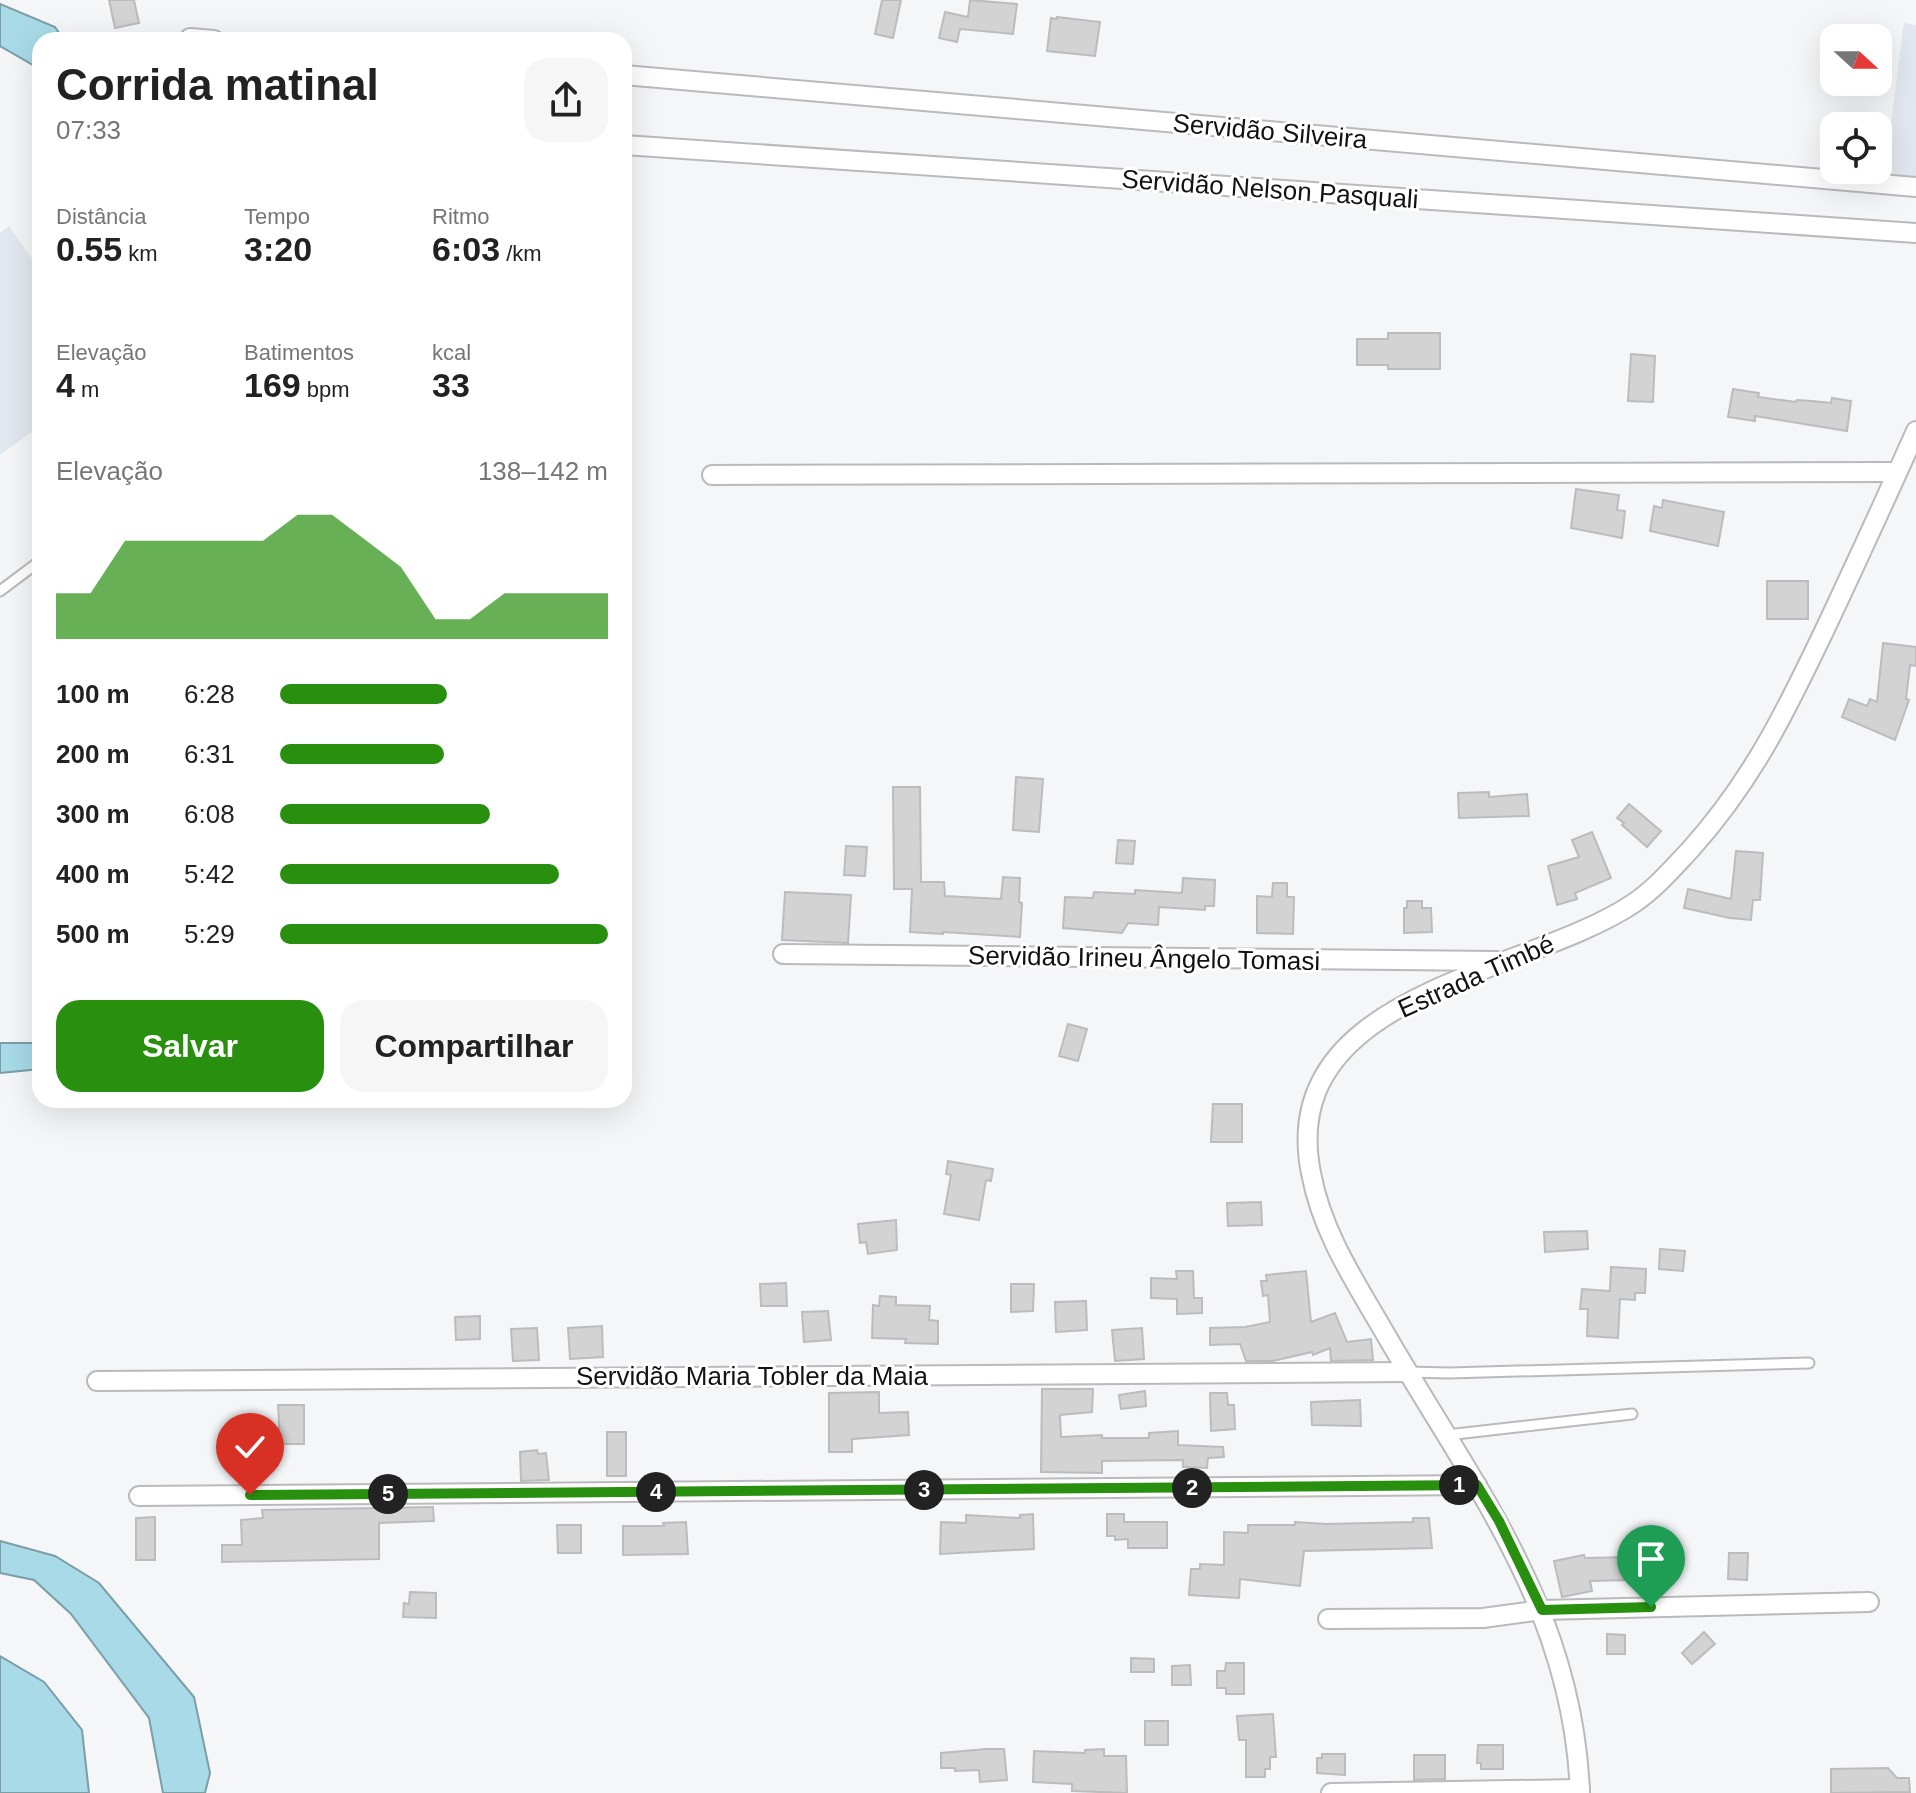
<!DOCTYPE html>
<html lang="pt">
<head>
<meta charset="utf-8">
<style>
	:root { --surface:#fff; --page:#f6f6f6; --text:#222; --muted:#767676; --accent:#288f0f }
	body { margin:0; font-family:Arial,sans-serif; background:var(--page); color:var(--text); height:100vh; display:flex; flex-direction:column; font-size:30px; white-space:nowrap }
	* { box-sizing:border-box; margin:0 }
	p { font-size:26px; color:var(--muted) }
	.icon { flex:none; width:44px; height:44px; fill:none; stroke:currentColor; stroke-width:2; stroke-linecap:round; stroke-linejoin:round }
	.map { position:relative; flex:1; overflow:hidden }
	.panel { position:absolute; left:32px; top:32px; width:600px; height:1076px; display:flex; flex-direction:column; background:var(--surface); border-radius:24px; box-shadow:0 8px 32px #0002 }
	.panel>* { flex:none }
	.needle { width:52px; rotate:111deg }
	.controls { position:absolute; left:1820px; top:24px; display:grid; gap:16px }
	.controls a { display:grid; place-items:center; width:72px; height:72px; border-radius:16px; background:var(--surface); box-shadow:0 8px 32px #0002; font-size:40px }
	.pin { position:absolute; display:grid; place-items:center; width:68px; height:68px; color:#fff; margin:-82px -34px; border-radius:50% 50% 50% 0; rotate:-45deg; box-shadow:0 0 8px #0007 }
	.pin .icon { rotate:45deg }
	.km { position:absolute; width:40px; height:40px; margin:-20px; border-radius:50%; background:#222; color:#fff; font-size:22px; line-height:40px; text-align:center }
	.round { display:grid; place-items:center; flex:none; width:84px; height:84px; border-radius:24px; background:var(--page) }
	.headline { display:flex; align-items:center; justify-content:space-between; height:136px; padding:0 24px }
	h1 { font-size:44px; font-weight:700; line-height:60px }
	.figures { display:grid; grid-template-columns:repeat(3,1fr); gap:12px; height:136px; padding:8px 24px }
	.figures div { display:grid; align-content:center }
	.figures b { font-size:34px; font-weight:700 }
	.figures small { font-size:22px; font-weight:400 }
	.figures p { font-size:22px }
	.chart { height:224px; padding:16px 24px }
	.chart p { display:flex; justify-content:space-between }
	.chart svg { width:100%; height:144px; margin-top:8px; fill:var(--accent); opacity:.7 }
	.primary-button { display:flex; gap:16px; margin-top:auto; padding:16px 24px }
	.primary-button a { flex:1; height:92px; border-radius:24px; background:var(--accent); color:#fff; font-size:32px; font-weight:700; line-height:92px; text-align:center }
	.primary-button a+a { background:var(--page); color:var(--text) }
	ul { padding:0 24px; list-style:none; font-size:26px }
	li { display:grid; grid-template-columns:128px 96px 1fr; align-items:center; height:60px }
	li i { height:20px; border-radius:10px; background:var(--accent) }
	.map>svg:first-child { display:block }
</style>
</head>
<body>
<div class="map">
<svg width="1916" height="1793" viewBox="0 0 1916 1793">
	<rect width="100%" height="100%" fill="#f5f6f8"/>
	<!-- built -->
	<g fill="#e3e8f0">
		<polygon points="1904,23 1916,25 1916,180 1884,176"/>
		<polygon points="9,226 40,270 40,426 0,455 0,233"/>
	</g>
	<!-- water -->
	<g fill="#a8dae7" stroke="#7b9ea7" stroke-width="2">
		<polygon points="0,4 55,27 64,40 40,40 40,69 0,46"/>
		<polygon points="40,1043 40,1069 0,1073 0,1043"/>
		<polygon points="0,1541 55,1556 99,1583 194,1697 210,1773 205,1793 163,1793 149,1718 71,1614 34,1580 0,1573"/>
		<polygon points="0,1656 44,1682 82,1730 89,1793 0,1793"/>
	</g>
	<!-- building -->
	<g fill="#d3d3d4" stroke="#bcbcbd" stroke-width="2">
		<polygon points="109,0 134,0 139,23 115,28"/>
		<polygon points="882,0 901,0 893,38 875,34"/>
		<polygon points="970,0 1017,4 1013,34 960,29 957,42 939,38 945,12 968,17"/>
		<polygon points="1057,17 1100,22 1095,56 1047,51 1051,18 1057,19"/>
		<polygon points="1388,333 1440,333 1440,369 1388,369 1388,365 1357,365 1357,339 1388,339"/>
		<polygon points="1631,354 1655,356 1653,402 1628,401"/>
		<polygon points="1733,389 1759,393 1758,397 1796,402 1797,400 1812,401 1831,403 1832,398 1851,401 1847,431 1755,416 1755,421 1728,417"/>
		<polygon points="1576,489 1619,495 1617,510 1625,511 1622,538 1571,528"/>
		<polygon points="1663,500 1724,512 1718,546 1650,531 1654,506 1662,508"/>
		<rect x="1767" y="581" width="41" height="38"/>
		<polygon points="1883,643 1916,647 1916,666 1910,665 1906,699 1909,700 1895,740 1842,717 1849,699 1867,706 1870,699 1877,702"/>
		<polygon points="1016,777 1043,779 1039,832 1013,830"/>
		<polygon points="893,787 920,787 921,882 944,882 945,896 1001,899 1003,877 1020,878 1019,902 1022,903 1020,937 943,932 943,934 910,932 912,889 894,889"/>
		<polygon points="1489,792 1489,797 1527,794 1529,816 1459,818 1458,793"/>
		<polygon points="1629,804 1661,831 1647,847 1622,825 1624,823 1617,818"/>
		<polygon points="1592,832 1611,878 1575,893 1577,899 1557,905 1548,866 1579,857 1572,840"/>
		<polygon points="1118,840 1135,841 1133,864 1116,863"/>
		<polygon points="846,846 867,847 865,876 844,875"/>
		<polygon points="1736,851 1763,853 1760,900 1753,900 1751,920 1730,918 1684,908 1688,889 1731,899"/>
		<polygon points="1183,878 1215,880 1214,906 1205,906 1205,910 1159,907 1158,925 1128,923 1122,933 1063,928 1065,897 1093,898 1094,892 1135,894 1135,890 1182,893"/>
		<polygon points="1273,883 1287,883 1287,897 1294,897 1293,934 1257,933 1257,896 1272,897"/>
		<polygon points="785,892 851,895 848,943 782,940"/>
		<polygon points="1407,901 1422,901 1422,908 1431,908 1432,932 1404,933 1404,908 1407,908"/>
		<polygon points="1068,1024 1087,1029 1078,1061 1059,1056"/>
		<polygon points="1213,1104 1242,1104 1242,1142 1211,1142"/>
		<polygon points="948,1161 993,1169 991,1181 986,1180 979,1220 944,1214 951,1175 946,1174"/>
		<polygon points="1261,1202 1262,1225 1228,1226 1227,1203"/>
		<polygon points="896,1220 897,1250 868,1254 866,1242 860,1243 858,1224"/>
		<polygon points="1587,1231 1588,1249 1545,1252 1544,1232"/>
		<polygon points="1660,1249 1685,1251 1683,1271 1659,1269"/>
		<polygon points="1611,1267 1646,1269 1645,1293 1635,1293 1635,1300 1620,1299 1618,1338 1587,1336 1588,1309 1580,1309 1582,1289 1610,1291"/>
		<polygon points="1176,1271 1193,1271 1194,1298 1202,1298 1202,1313 1177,1314 1177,1299 1151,1298 1151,1278 1177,1279"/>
		<polygon points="1306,1271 1311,1322 1335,1313 1347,1342 1371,1339 1373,1360 1331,1361 1330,1348 1313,1355 1312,1352 1273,1361 1246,1361 1240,1344 1210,1345 1210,1328 1245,1327 1270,1322 1268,1295 1263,1296 1261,1281 1267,1281 1266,1275"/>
		<polygon points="786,1283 787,1306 761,1306 760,1284"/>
		<polygon points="1011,1284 1034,1284 1033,1311 1011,1312"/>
		<polygon points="880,1296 896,1297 896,1305 930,1306 929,1320 938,1321 938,1344 905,1343 906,1339 872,1338 873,1305 879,1306"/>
		<polygon points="1086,1301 1087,1330 1056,1332 1055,1302"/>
		<polygon points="828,1311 831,1340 804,1342 802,1312"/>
		<polygon points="480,1316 480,1339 456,1340 455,1317"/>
		<polygon points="602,1326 603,1357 570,1359 568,1328"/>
		<polygon points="537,1328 539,1360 513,1361 511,1329"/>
		<polygon points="1142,1328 1144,1359 1115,1361 1112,1330"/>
		<polygon points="1042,1389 1093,1389 1092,1412 1060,1415 1061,1437 1102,1435 1102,1438 1149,1438 1149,1433 1178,1431 1178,1445 1223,1447 1224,1457 1208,1458 1207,1468 1183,1467 1183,1460 1102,1461 1102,1473 1041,1472"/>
		<polygon points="1145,1391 1146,1406 1121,1409 1119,1395"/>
		<polygon points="879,1392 879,1413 908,1412 909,1435 852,1439 852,1452 829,1452 829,1393"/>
		<polygon points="1210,1393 1227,1393 1228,1405 1234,1405 1235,1429 1211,1431"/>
		<polygon points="1360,1400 1361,1426 1312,1425 1311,1402"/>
		<polygon points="278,1405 304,1405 304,1444 280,1444"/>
		<rect x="607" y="1432" width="19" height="44"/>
		<polygon points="537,1450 538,1454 546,1453 549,1480 521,1481 520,1452"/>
		<polygon points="433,1507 434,1521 379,1523 379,1559 222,1562 222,1545 242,1545 241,1520 263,1518 262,1510"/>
		<polygon points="1033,1514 1034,1549 940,1554 941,1522 966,1523 966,1515 1020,1518 1020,1515"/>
		<polygon points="1107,1514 1124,1514 1124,1522 1167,1522 1167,1548 1128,1548 1128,1539 1115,1540 1115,1536 1107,1536"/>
		<polygon points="155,1517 155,1560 136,1560 136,1518"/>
		<polygon points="1413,1518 1429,1518 1432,1548 1304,1551 1300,1586 1240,1579 1239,1598 1189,1595 1191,1569 1200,1569 1200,1564 1224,1565 1224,1532 1248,1533 1248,1525 1295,1525 1295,1522 1326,1524 1413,1522"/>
		<polygon points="686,1522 688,1554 623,1555 623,1526 664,1526 663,1523"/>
		<polygon points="557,1525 581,1525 581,1553 558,1553"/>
		<polygon points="1729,1553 1748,1553 1747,1580 1728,1579"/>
		<polygon points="1584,1555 1585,1558 1669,1556 1670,1574 1669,1577 1629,1578 1629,1580 1590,1581 1592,1591 1562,1597 1554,1561"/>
		<polygon points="410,1592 436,1593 436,1618 403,1617 404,1603 409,1604"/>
		<polygon points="1704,1632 1715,1644 1692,1664 1682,1653"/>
		<polygon points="1607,1634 1625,1635 1625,1654 1607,1654"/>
		<polygon points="1131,1658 1154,1659 1154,1672 1131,1672"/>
		<polygon points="1226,1663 1244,1663 1244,1694 1226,1694 1226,1688 1217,1688 1217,1671 1225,1671"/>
		<polygon points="1190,1665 1191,1685 1172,1685 1172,1666"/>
		<polygon points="1273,1714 1276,1757 1270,1757 1270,1769 1265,1769 1265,1777 1246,1777 1246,1740 1239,1740 1237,1716"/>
		<rect x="1145" y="1721" width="23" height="24"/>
		<polygon points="1478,1745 1503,1745 1503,1769 1481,1769 1481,1763 1477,1763"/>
		<polygon points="986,1749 1004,1749 1007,1780 980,1782 979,1770 955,1771 955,1768 941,1768 941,1753"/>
		<polygon points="1104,1749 1104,1756 1126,1756 1127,1793 1072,1791 1072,1784 1033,1782 1034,1751 1085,1753 1085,1750"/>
		<polygon points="1322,1754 1345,1754 1345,1775 1317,1773 1317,1758 1322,1758"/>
		<polygon points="1414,1755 1445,1755 1445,1779 1414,1780"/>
		<polygon points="1888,1768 1897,1778 1909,1778 1910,1792 1831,1793 1831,1769"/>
	</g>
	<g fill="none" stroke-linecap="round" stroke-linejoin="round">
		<!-- service casing -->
		<g stroke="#bababc" stroke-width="13">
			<g id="service">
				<polyline points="0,591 40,561"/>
				<polyline points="1408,1372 1449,1373 1809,1363"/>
				<polyline points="1447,1435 1632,1414"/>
			</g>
		</g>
		<!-- minor casing -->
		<g stroke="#bababc" stroke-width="22">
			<g id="minor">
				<polyline points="190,38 214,40"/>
				<polyline points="624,75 1916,187"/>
				<polyline points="624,145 1916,233"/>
				<polyline points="712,475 1897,472"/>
				<polyline points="783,954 1496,961"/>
				<polyline points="97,1381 1407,1372"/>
				<polyline points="139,1496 1477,1485"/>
				<polyline points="1328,1619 1483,1618 1542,1610 1869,1602"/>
				<polyline points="1331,1793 1580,1789"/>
				<path d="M1580,1793C1573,1609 1474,1487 1386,1335C1356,1283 1322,1233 1311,1173C1275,992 1528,975 1634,903C1655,889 1673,868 1690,850C1753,780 1787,709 1827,625C1857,561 1887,496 1916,431"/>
			</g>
		</g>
		<!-- service -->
		<use href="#service" stroke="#fff" stroke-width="9"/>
		<!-- minor -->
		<use href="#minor" stroke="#fff" stroke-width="18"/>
	</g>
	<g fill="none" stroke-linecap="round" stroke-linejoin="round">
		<!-- route casing -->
		<g stroke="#fff" stroke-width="16">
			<polyline id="route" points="250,1495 1477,1485 1499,1521 1542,1610 1651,1607"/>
		</g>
		<!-- route -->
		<use href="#route" stroke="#288f0f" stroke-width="10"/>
	</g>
	<g text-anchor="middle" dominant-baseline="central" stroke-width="6" stroke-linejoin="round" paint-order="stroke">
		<!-- street labels -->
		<g font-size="26" fill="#121213" stroke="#fff">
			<text transform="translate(1270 131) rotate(5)">Servidão Silveira</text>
			<text transform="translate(1270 189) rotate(4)">Servidão Nelson Pasquali</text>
			<text transform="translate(1144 958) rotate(1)">Servidão Irineu Ângelo Tomasi</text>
			<text transform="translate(1476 976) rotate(-24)">Estrada Timbé</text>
			<text x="752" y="1376">Servidão Maria Tobler da Maia</text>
		</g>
	</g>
</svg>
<div class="controls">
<a><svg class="needle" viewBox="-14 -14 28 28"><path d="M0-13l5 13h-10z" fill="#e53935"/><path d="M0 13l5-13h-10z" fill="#767676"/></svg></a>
<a><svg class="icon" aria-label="locate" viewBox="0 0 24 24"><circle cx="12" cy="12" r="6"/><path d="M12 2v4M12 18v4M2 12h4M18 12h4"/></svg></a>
</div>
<div class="pin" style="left:1651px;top:1607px;background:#1e9e55"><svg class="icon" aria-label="arrive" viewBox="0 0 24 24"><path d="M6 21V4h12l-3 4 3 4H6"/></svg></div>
<div class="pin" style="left:250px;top:1495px;background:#d93025"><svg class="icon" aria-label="check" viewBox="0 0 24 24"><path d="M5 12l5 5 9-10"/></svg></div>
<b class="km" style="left:1459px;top:1485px">1</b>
<b class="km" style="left:1192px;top:1488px">2</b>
<b class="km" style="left:924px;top:1490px">3</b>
<b class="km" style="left:656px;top:1492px">4</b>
<b class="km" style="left:388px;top:1494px">5</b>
<section class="panel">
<div class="headline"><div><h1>Corrida matinal</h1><p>07:33</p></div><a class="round"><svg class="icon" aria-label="share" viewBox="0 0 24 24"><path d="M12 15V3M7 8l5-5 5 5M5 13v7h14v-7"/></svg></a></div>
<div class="figures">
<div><p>Distância</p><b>0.55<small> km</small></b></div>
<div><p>Tempo</p><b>3:20</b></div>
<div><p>Ritmo</p><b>6:03<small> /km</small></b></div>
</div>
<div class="figures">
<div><p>Elevação</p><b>4<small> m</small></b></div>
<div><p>Batimentos</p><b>169<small> bpm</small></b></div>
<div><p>kcal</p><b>33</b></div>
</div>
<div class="chart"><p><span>Elevação</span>138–142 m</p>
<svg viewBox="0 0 160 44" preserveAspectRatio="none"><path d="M0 44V30L10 30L20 14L30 14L40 14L50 14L60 14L70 6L80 6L90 14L100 22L110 38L120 38L130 30L140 30L150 30L160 30V44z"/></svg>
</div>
<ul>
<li><b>100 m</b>6:28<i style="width:51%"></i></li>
<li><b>200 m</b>6:31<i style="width:50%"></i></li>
<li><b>300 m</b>6:08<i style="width:64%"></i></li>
<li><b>400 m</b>5:42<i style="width:85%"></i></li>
<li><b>500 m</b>5:29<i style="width:100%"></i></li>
</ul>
<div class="primary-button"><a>Salvar</a><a>Compartilhar</a></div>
</section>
</div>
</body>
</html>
